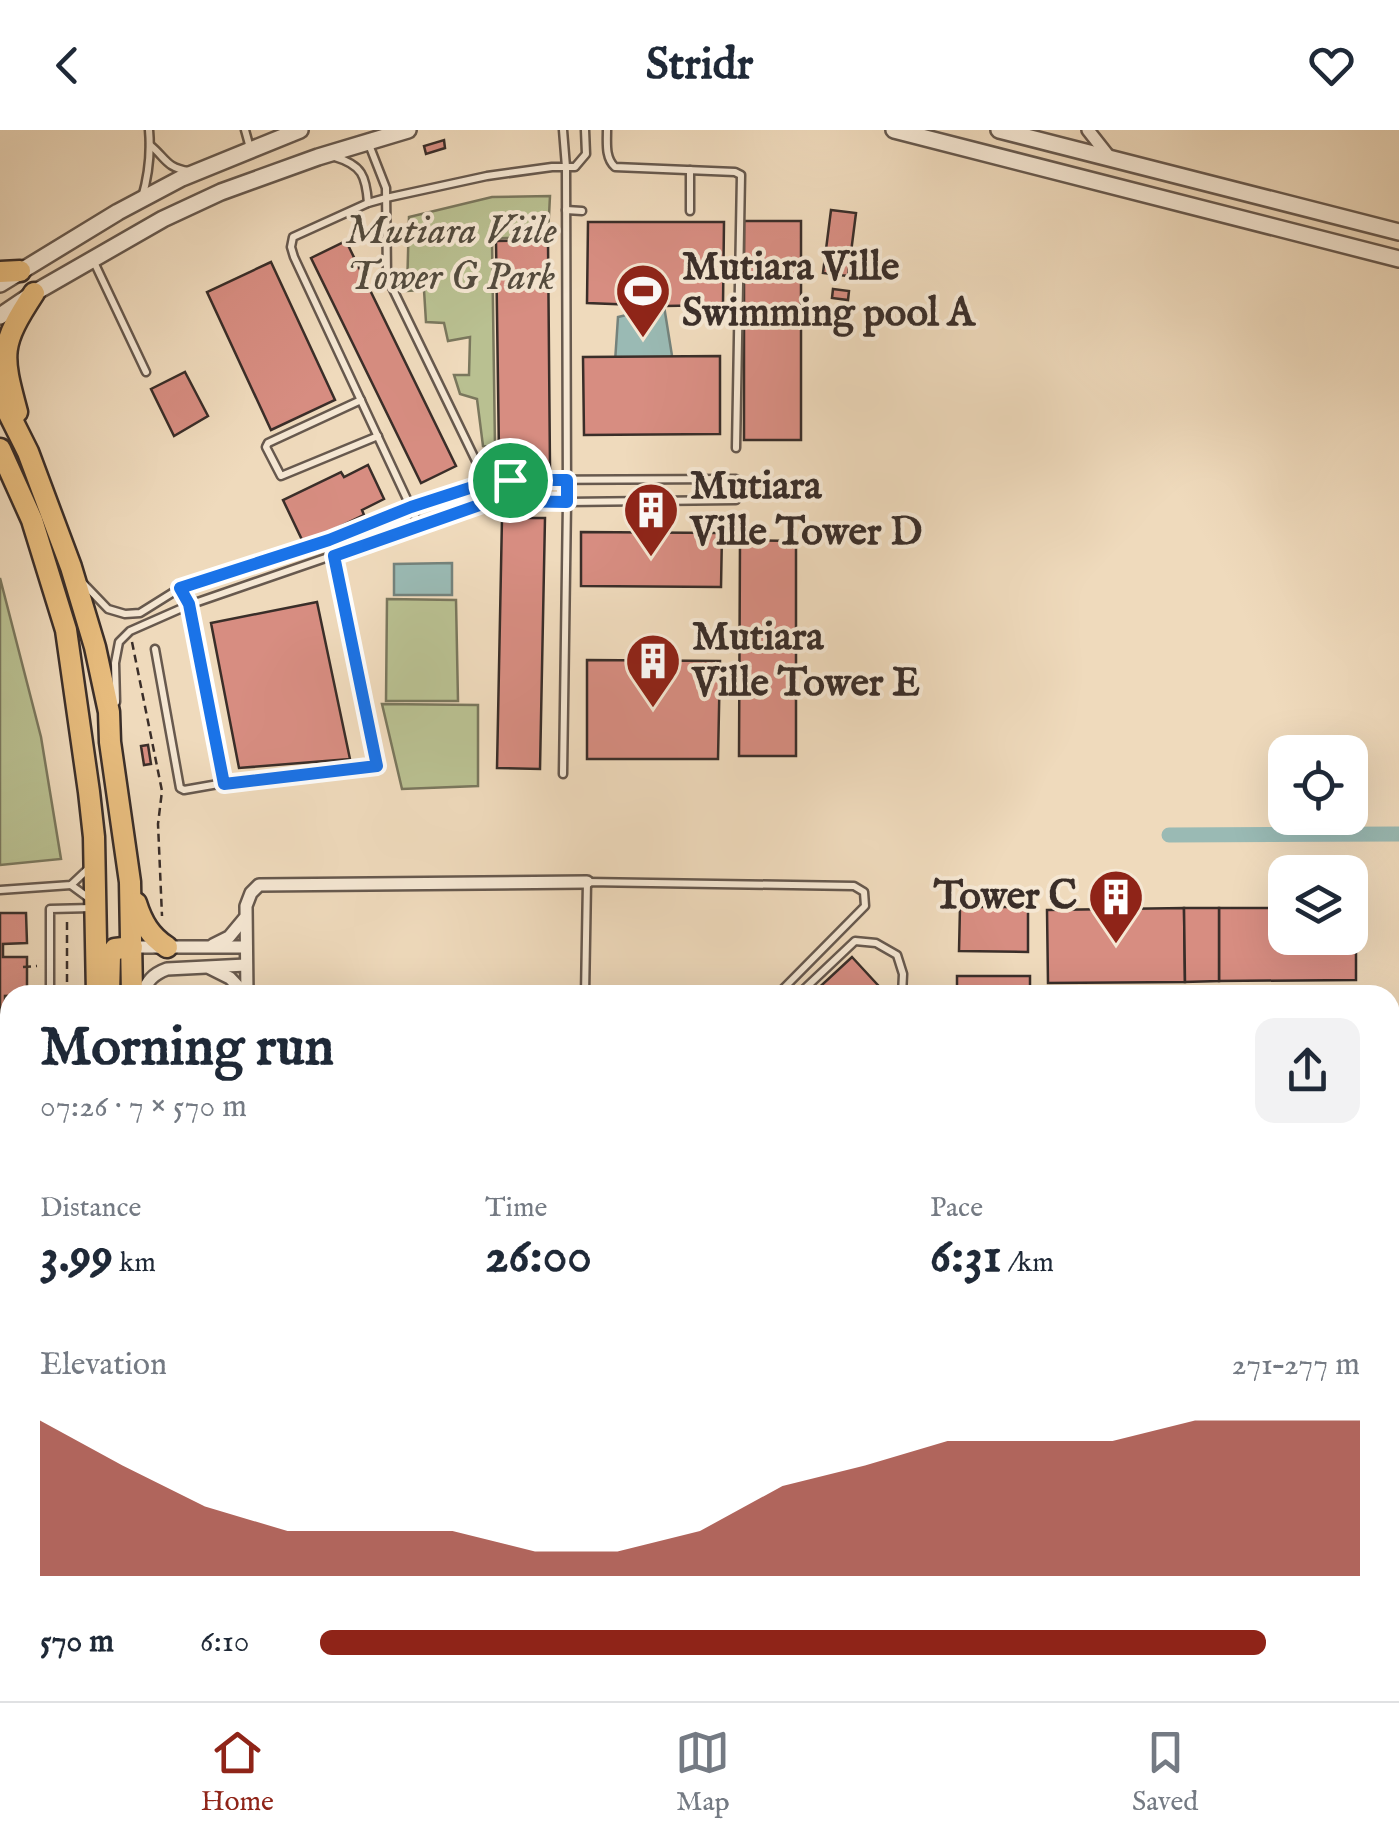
<!DOCTYPE html>
<html lang="en">
<head>
<meta charset="utf-8">
<style>
	:root { --surface:#fff; --page:#f2f2f3; --text:#1f2937; --muted:#747a83; --line:#e0e1e3; --accent:#8f2418 }
	body { margin:0; font-family:"IM FELL English",serif; background:var(--page); color:var(--text); height:100vh; display:flex; flex-direction:column; font-size:38px; white-space:nowrap }
	* { box-sizing:border-box; margin:0 }
	p { font-size:32px; color:var(--muted) }
	.icon { flex:none; width:55px; height:55px; fill:none; stroke:currentColor; stroke-width:2; stroke-linecap:round; stroke-linejoin:round }
	.map { position:relative; flex:1; overflow:hidden }
	.details { position:absolute; left:0px; top:855px; width:1400px; height:718px; display:flex; flex-direction:column; background:var(--surface); border-radius:30px 30px 0 0; box-shadow:0 10px 40px #0002 }
	.details>* { flex:none }
	.fabs { position:absolute; left:1268px; top:605px; display:grid; gap:20px }
	.fabs a { display:grid; place-items:center; width:100px; height:100px; border-radius:20px; background:var(--surface); box-shadow:0 10px 40px #0002; font-size:50px }
	.pin { position:absolute; display:grid; place-items:center; width:85px; height:85px; color:#fff; margin:-42px; border:5px solid #fff; border-radius:50%; box-shadow:0 2px 10px #0007 }
	.round { display:grid; place-items:center; flex:none; width:105px; height:105px; border-radius:20px; background:var(--page) }
	.headline { display:flex; align-items:center; justify-content:space-between; height:170px; padding:0 40px }
	h1 { font-size:55px; font-weight:700; line-height:75px }
	.figures { display:grid; grid-template-columns:repeat(3,1fr); gap:15px; height:170px; padding:10px 40px }
	.figures div { display:grid; align-content:center }
	.figures b { font-size:50px; font-weight:700 }
	.figures small { font-size:28px; font-weight:400 }
	.figures p { font-size:28px }
	.chart { height:280px; padding:20px 40px }
	.chart p { display:flex; justify-content:space-between }
	.chart svg { width:100%; height:180px; margin-top:10px; fill:var(--accent); opacity:.7 }
	ul { padding:0 40px; list-style:none; font-size:32px }
	li { display:grid; grid-template-columns:160px 120px 1fr; align-items:center; height:75px }
	li i { height:25px; border-radius:12px; background:var(--accent) }
	header { display:flex; justify-content:space-between; align-items:center; height:130px; padding:0 40px; background:var(--surface); font-size:45px; font-weight:700 }
	.dock { display:flex; justify-content:space-around; align-items:center; height:140px; border-top:2px solid var(--line); background:var(--surface); font-size:28px; color:var(--muted) }
	.dock a { display:grid; justify-items:center; gap:5px }
	.dock .current { color:var(--accent) }
	.map>svg:first-child { display:block }
</style>
</head>
<body>
<header><svg class="icon" aria-label="back" viewBox="0 0 24 24"><path d="M15 5l-7 7 7 7"/></svg>Stridr<svg class="icon" aria-label="heart" viewBox="0 0 24 24"><path d="M12 20l-8-8c-3-5 5-10 8-4 3-6 11-1 8 4z"/></svg></header>
<div class="map">
<svg width="1399" height="1571" viewBox="0 0 1399 1571">
	<rect width="100%" height="100%" fill="#efdabc"/>
	<filter id="stains"><feTurbulence type="fractalNoise" baseFrequency=".002" numOctaves="4"/><feColorMatrix values="0 0 0 0 .2 0 0 0 0 .09 0 0 0 0 .02 0 0 0 .5 -.17"/></filter>
	<radialGradient id="worn" r=".72"><stop offset=".6" stop-color="#630" stop-opacity="0"/><stop offset="1" stop-color="#630" stop-opacity=".3"/></radialGradient>
	<!-- green -->
	<g fill="#b9c091" stroke="#7a775d" stroke-width="2.5">
		<polygon points="550,66 548,105 492,109 495,317 483,316 477,269 460,264 454,245 469,245 470,207 448,211 444,193 426,192 424,160 407,161 409,87 492,67"/>
		<polygon points="0,448 41,607 61,729 0,735"/>
		<polygon points="387,469 456,470 458,571 386,571"/>
		<polygon points="382,574 478,575 478,656 402,659"/>
		<polygon points="951,1562 1012,1565 1006,1571 822,1571 815,1563"/>
	</g>
	<!-- water -->
	<g fill="#9abab4" stroke="#74827c" stroke-width="2.5">
		<polygon points="664,176 674,238 615,232 618,187"/>
		<polygon points="452,433 452,465 394,465 394,434"/>
	</g>
	<g fill="none" stroke-linecap="round" stroke-linejoin="round">
		<!-- stream -->
		<polyline stroke="#74827c" stroke-width="5" points="251,1562 253,1571"/>
		<!-- canal -->
		<polyline stroke="#9abab4" stroke-width="15" points="1169,705 1399,704"/>
	</g>
	<!-- building -->
	<g fill="#d78d81" stroke="#3a2e29" stroke-width="2.5">
		<polygon points="444,10 445,18 426,24 424,16"/>
		<polygon points="831,80 856,83 848,146 823,143"/>
		<rect x="744" y="91" width="57" height="219"/>
		<polygon points="588,92 724,92 723,175 664,176 587,173"/>
		<polygon points="548,110 550,338 499,325 496,111"/>
		<polygon points="346,111 456,336 421,353 311,128"/>
		<polygon points="271,132 335,270 271,300 207,162"/>
		<polygon points="833,159 849,161 848,170 832,168"/>
		<polygon points="720,226 720,304 584,305 583,227"/>
		<polygon points="185,242 208,286 174,306 151,259"/>
		<polygon points="368,335 384,369 362,380 364,385 304,414 283,370 341,342 344,347"/>
		<polygon points="502,388 545,388 540,639 497,638"/>
		<polygon points="581,402 722,403 721,457 581,456"/>
		<polygon points="740,410 796,411 796,626 739,626"/>
		<polygon points="317,472 350,629 239,638 211,493"/>
		<polygon points="587,530 720,531 718,629 587,629"/>
		<polygon points="148,615 151,634 144,635 141,616"/>
		<polygon points="960,777 1028,777 1028,822 959,821"/>
		<polygon points="1350,777 1356,777 1356,850 1219,851 1219,778 1285,778 1285,808 1350,808"/>
		<polygon points="1184,778 1185,852 1048,853 1047,780"/>
		<polygon points="1184,778 1219,778 1219,851 1185,852"/>
		<polygon points="0,783 26,783 27,813 3,814 3,827 27,827 27,865 5,866 5,878 10,878 10,917 5,918 5,932 10,932 10,975 5,975 6,985 10,985 10,1020 7,1020 7,1030 10,1030 10,1106 2,1109 0,1106"/>
		<polygon points="852,827 887,865 811,865"/>
		<rect x="957" y="846" width="73" height="19"/>
		<polygon points="0,1354 6,1359 6,1411 0,1411"/>
		<polygon points="1398,1440 1399,1440 1399,1533 1390,1533 1390,1471 1399,1471"/>
		<polygon points="651,1562 732,1562 732,1564 651,1565"/>
		<polygon points="782,1562 796,1562 804,1571 773,1571"/>
		<polygon points="1029,1562 1067,1562 1075,1571 1020,1571"/>
	</g>
	<g fill="none" stroke-linecap="round" stroke-linejoin="round">
		<!-- service casing -->
		<g stroke="#67594e" stroke-width="11">
			<g id="service">
				<polyline points="245,0 250,18"/>
				<polyline points="563,0 566,37 567,372 736,370"/>
				<path d="M607,0C607,13 605,28 615,37L735,42L741,45L736,318"/>
				<polyline points="368,12 386,58 387,147 478,335 510,350"/>
				<path d="M150,15C166,28 166,38 189,41"/>
				<path d="M335,27C362,35 366,46 368,73"/>
				<path d="M142,68C148,47 151,22 149,0"/>
				<polyline points="566,80 582,81"/>
				<polyline points="690,81 690,40"/>
				<polyline points="94,132 146,242"/>
				<polyline points="361,270 268,313 266,317 281,346 378,306"/>
				<circle cx="494" cy="361" r="15"/>
				<polyline points="509,350 736,349"/>
				<polyline points="505,371 567,372 563,644"/>
				<polyline points="420,397 294,127 291,117 293,107 368,73 386,68 487,46 552,37 575,37 586,24 585,0"/>
				<polyline points="84,454 108,479 125,484 140,483 180,458 329,410 411,377 482,354"/>
				<polyline points="180,458 189,475 224,653 375,638 377,636 329,410"/>
				<polyline points="155,519 180,658 184,660 224,653"/>
				<polyline points="116,572 115,533 119,512 130,501 189,475 485,373"/>
				<polyline points="71,755 90,769"/>
				<polyline points="0,760 71,755 88,739"/>
				<polyline points="1259,862 1259,865"/>
				<polyline points="1275,862 1275,865"/>
				<polyline points="50,865 50,779 92,778"/>
				<polyline points="585,865 587,752 854,756 864,762 865,776 777,865"/>
				<polyline points="798,865 855,811 876,813 897,825 903,844 902,865"/>
				<polyline points="0,1175 10,1170"/>
				<polyline points="0,1339 10,1341"/>
				<polyline points="0,1425 10,1423"/>
			</g>
		</g>
		<!-- minor casing -->
		<g stroke="#67594e" stroke-width="16">
			<g id="minor">
				<polyline points="1088,0 1110,28"/>
				<polyline points="213,815 229,807 244,789"/>
				<polyline points="132,817 246,817"/>
				<polyline points="210,838 230,848 246,865"/>
				<path d="M142,865C147,851 153,844 167,839L246,835"/>
				<polyline points="247,865 246,776 251,763 259,755 587,752"/>
				<polyline points="1390,1028 1399,1028"/>
				<polyline points="273,1562 275,1571"/>
				<polyline points="292,1571 294,1562"/>
				<polyline points="1092,1571 1104,1562"/>
				<polyline points="1325,1571 1325,1562"/>
			</g>
		</g>
		<!-- tertiary casing -->
		<g stroke="#67594e" stroke-width="20">
			<g id="tertiary">
				<polyline points="894,0 1399,129"/>
				<polyline points="999,0 1399,102"/>
				<polyline points="0,154 118,82 182,48 300,0"/>
				<polyline points="0,186 34,163 163,89 221,62 318,27 408,0"/>
			</g>
		</g>
		<!-- secondary casing -->
		<g stroke="#3a2e29" stroke-width="22">
			<g id="secondary">
				<polyline points="1390,1221 1399,1221"/>
				<polyline points="1390,1250 1399,1250"/>
			</g>
		</g>
		<!-- primary casing -->
		<g stroke="#3a2e29" stroke-width="25">
			<g id="primary">
				<polyline points="0,142 20,141"/>
				<polyline points="0,266 28,322 71,437 95,517 109,582 110,612 130,752 132,865"/>
				<path d="M17,282C1,223 0,215 34,163"/>
				<polyline points="0,319 32,390 66,500 89,662 94,707 97,865"/>
				<path d="M136,773C142,792 150,806 167,817"/>
				<polyline points="109,863 110,826 115,819 132,817"/>
				<polyline points="0,1230 10,1227"/>
				<polyline points="5,1263 10,1265"/>
				<polyline points="179,1562 182,1571"/>
				<polyline points="203,1562 205,1571"/>
			</g>
		</g>
		<!-- path -->
		<g stroke="#3a2e29" stroke-width="2.5" stroke-dasharray="8 5" stroke-linecap="butt">
			<polyline points="132,512 162,661 158,694 162,786"/>
			<polyline points="67,792 67,865"/>
			<polyline points="23,837 37,836"/>
			<polyline points="167,865 167,855"/>
			<polyline points="0,1123 10,1134"/>
			<polyline points="1390,1281 1399,1281"/>
			<polyline points="231,1562 234,1571"/>
			<path d="M826,1562C845,1571 866,1568 888,1565L893,1571"/>
			<polyline points="736,1571 746,1562"/>
			<polyline points="1349,1571 1349,1562"/>
		</g>
		<!-- service -->
		<use href="#service" stroke="#f5e7d3" stroke-width="6"/>
		<!-- minor -->
		<use href="#minor" stroke="#f5e7d3" stroke-width="11"/>
		<!-- tertiary -->
		<use href="#tertiary" stroke="#f5e7d3" stroke-width="15"/>
		<!-- secondary -->
		<use href="#secondary" stroke="#f5e7d3" stroke-width="18"/>
		<!-- primary -->
		<use href="#primary" stroke="#e8bd7e" stroke-width="20"/>
	</g>
	<g fill="none" stroke-linecap="round" stroke-linejoin="round">
		<!-- route casing -->
		<g stroke="#fff" stroke-width="20">
			<polygon id="route" points="492,347 503,350 567,350 567,372 505,371 493,376 485,373 334,426 377,636 224,654 189,474 180,458 329,410 411,377 482,354"/>
		</g>
		<!-- route -->
		<use href="#route" stroke="#1a73e8" stroke-width="12"/>
	</g>
	<!-- icons -->
	<defs>
		<g id="stadium-pin" transform="scale(2.875)"><path d="M0 17L-7.5 6A9.5 9.5 0 1 1 7.5 6Z" fill="#8f2418" stroke="#f5e7d3"/><path d="M0-5a6.5 5 0 1 0 0 10a6.5 5 0 1 0 0-10ZM-3.5-1.8h7v3.6h-7Z" fill="#fff"/></g>
		<g id="building-pin" transform="scale(2.875)"><path d="M0 17L-7.5 6A9.5 9.5 0 1 1 7.5 6Z" fill="#8f2418" stroke="#f5e7d3"/><path d="M-4-6H4V6H1V3H-1V6H-4ZM-2.5-4.3h1.7v1.8h-1.7ZM.8-4.3h1.7v1.8H.8ZM-2.5-1h1.7V.8h-1.7ZM.8-1h1.7V.8H.8Z" fill="#fff"/></g>
	</defs>
	<g fill-rule="evenodd">
		<use href="#stadium-pin" x="643" y="161"/>
		<use href="#building-pin" x="651" y="380"/>
		<use href="#building-pin" x="653" y="531"/>
		<use href="#building-pin" x="1116" y="767"/>
	</g>
	<g text-anchor="middle" dominant-baseline="central" stroke-width="8" stroke-linejoin="round" paint-order="stroke">
		<!-- park labels -->
		<g font-size="40" font-style="italic" fill="#534b3e" stroke="#f5e7d3">
			<text x="451" y="102">Mutiara Viile<tspan x="451" dy="46">Tower G Park</tspan></text>
		</g>
		<!-- poi labels -->
		<g font-size="40" font-weight="bold" fill="#3a2e29" stroke="#f5e7d3" text-anchor="start">
			<text x="682" y="138">Mutiara Ville<tspan x="682" dy="46">Swimming pool A</tspan></text>
			<text x="690" y="357">Mutiara<tspan x="690" dy="46">Ville Tower D</tspan></text>
			<text x="692" y="508">Mutiara<tspan x="692" dy="46">Ville Tower E</tspan></text>
			<text x="1077" y="767" text-anchor="end">Tower C</text>
		</g>
	</g>
	<rect width="100%" height="100%" filter="url(#stains)"/>
	<rect width="100%" height="100%" fill="url(#worn)"/>
</svg>
<div class="fabs">
<a><svg class="icon" aria-label="locate" viewBox="0 0 24 24"><circle cx="12" cy="12" r="6"/><path d="M12 2v4M12 18v4M2 12h4M18 12h4"/></svg></a>
<a><svg class="icon" aria-label="layers" viewBox="0 0 24 24"><path d="M12 4l9 5-9 5-9-5zM3 14l9 5 9-5"/></svg></a>
</div>
<div class="pin" style="left:510px;top:350px;background:#1e9e55"><svg class="icon" aria-label="arrive" viewBox="0 0 24 24"><path d="M6 21V4h12l-3 4 3 4H6"/></svg></div>
<section class="details">
<div class="headline"><div><h1>Morning run</h1><p>07:26 · 7 × 570 m</p></div><a class="round"><svg class="icon" aria-label="share" viewBox="0 0 24 24"><path d="M12 15V3M7 8l5-5 5 5M5 13v7h14v-7"/></svg></a></div>
<div class="figures">
<div><p>Distance</p><b>3.99<small> km</small></b></div>
<div><p>Time</p><b>26:00</b></div>
<div><p>Pace</p><b>6:31<small> /km</small></b></div>
</div>
<div class="chart"><p><span>Elevation</span>271–277 m</p>
<svg viewBox="0 0 160 44" preserveAspectRatio="none"><path d="M0 44V6L10 17L20 27L30 33L40 33L50 33L60 38L70 38L80 33L90 22L100 17L110 11L120 11L130 11L140 6L150 6L160 6V44z"/></svg>
</div>
<ul>
<li><b>570 m</b>6:10<i style="width:91%"></i></li>
</ul>
</section>
</div>
<nav class="dock">
<a class="current"><svg class="icon" aria-label="home" viewBox="0 0 24 24"><path d="M3 11l9-7 9 7M6 9v11h12V9"/></svg>Home</a>
<a><svg class="icon" aria-label="map" viewBox="0 0 24 24"><path d="M3 6l6-2 6 2 6-2v14l-6 2-6-2-6 2zM9 4v14M15 6v14"/></svg>Map</a>
<a><svg class="icon" aria-label="saved" viewBox="0 0 24 24"><path d="M7 4h10v16l-5-4-5 4z"/></svg>Saved</a>
</nav>
</body>
</html>
